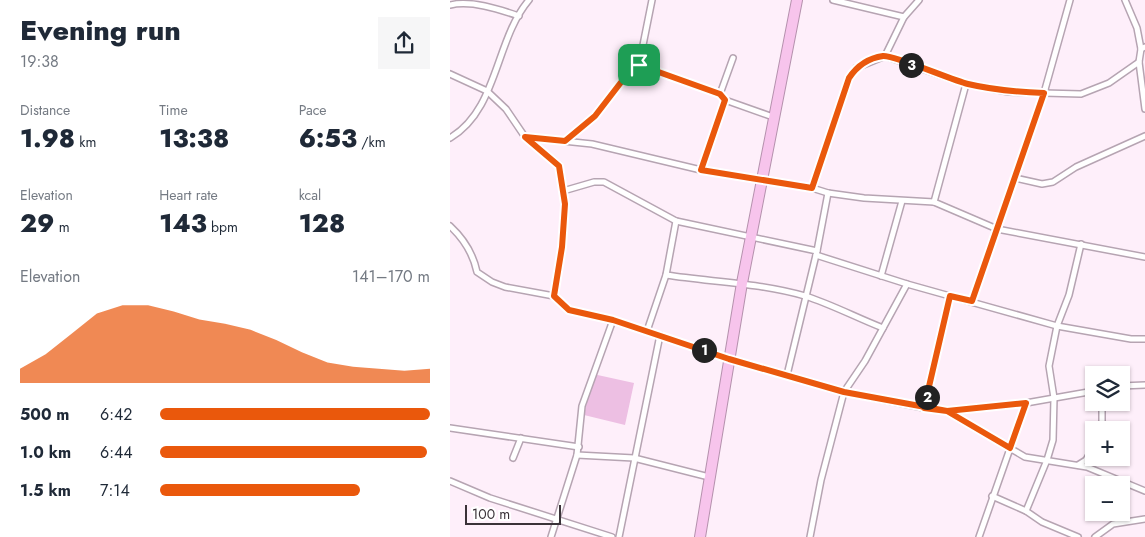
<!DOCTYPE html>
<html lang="en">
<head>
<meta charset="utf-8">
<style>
	:root { --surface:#fff; --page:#f6f6f7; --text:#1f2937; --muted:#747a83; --accent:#ea580c }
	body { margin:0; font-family:Jost,sans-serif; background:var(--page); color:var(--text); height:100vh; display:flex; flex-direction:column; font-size:19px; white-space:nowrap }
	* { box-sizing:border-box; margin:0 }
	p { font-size:16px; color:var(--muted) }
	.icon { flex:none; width:28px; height:28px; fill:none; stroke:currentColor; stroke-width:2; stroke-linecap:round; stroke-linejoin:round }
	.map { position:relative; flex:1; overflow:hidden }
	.side { display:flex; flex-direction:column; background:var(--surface); width:450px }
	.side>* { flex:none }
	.controls { position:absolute; left:635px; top:366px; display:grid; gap:10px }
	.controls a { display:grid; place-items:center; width:45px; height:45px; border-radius:0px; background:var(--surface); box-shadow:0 1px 4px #0004; font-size:25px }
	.scale { position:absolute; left:15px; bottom:12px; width:96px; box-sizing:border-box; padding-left:5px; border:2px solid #3a3238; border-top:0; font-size:14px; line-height:18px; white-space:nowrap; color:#3a3238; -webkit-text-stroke:4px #fff; paint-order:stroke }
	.pin { position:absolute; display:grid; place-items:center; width:42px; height:42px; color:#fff; margin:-21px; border-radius:10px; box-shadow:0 2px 8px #0006 }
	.km { position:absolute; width:25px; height:25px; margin:-12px; border-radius:50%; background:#222; color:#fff; font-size:14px; line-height:25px; text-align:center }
	.round { display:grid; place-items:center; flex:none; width:52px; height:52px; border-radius:0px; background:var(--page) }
	.summary { display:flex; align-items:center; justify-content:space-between; height:85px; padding:0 20px }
	h1 { font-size:28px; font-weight:800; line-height:38px }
	.metrics { display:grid; grid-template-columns:repeat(3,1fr); gap:8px; height:85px; padding:5px 20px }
	.metrics div { display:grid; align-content:center }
	.metrics b { font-size:25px; font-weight:800 }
	.metrics small { font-size:14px; font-weight:400 }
	.metrics p { font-size:14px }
	.chart { height:140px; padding:10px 20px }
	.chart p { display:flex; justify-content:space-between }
	.chart svg { width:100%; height:90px; margin-top:5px; fill:var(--accent); opacity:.7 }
	ul { padding:0 20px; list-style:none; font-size:16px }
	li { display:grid; grid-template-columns:80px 60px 1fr; align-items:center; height:38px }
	li i { height:12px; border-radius:6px; background:var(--accent) }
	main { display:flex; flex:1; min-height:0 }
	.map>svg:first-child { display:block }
</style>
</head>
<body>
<main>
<section class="side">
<div class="summary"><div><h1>Evening run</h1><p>19:38</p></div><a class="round"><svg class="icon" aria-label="share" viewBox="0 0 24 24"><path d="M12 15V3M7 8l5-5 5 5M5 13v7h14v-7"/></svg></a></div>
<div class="metrics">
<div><p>Distance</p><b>1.98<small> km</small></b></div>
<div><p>Time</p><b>13:38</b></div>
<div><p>Pace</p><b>6:53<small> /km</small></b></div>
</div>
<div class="metrics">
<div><p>Elevation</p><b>29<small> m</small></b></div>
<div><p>Heart rate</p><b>143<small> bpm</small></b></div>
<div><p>kcal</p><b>128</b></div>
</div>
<div class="chart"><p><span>Elevation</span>141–170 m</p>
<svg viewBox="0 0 160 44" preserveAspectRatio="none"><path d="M0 44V37L10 30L20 20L30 10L40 6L50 6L60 9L70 13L80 15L90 18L100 23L110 29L120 34L130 36L140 37L150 38L160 37V44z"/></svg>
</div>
<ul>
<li><b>500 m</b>6:42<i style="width:100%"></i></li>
<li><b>1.0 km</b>6:44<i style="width:99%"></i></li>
<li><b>1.5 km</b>7:14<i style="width:74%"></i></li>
</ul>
</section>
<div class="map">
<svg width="695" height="537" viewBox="0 0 695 537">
	<rect width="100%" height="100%" fill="#feeffa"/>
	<!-- green -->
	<polygon fill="#edbfe3" points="143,374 184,383 175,425 134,415"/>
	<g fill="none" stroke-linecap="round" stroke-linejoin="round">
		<!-- street casing -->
		<g stroke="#b6a4b2" stroke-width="8">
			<g id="street">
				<polyline points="383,0 454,17"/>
				<polyline points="675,0 687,28 691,49"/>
				<path d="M0,5C21,0 48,9 69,16"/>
				<polyline points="435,56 516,84 559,92 631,94 659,83 689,62 691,49 695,47"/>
				<polyline points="689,62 695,109"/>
				<polyline points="189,65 270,94"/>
				<polyline points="0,74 37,91 56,109 75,137 109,165 115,204 112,247 104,296"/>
				<polyline points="275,100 323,117"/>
				<polyline points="75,137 142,144 251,170 362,188 378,193 414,198 484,202 547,229 695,257"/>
				<path d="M0,138C48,110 45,40 79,0"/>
				<polyline points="115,141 145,116 172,81 189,65 202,0"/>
				<polyline points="251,170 275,100 270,94 283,58"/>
				<polyline points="565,178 592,184 603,182 626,167 695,136"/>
				<polyline points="362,188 399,78 406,68 435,56 454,17 469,0"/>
				<polyline points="113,191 144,182 154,182 226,221 367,251 366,255 457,284 607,326 681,339 695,339"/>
				<polyline points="484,202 516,84"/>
				<path d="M0,226C14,239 23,253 27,272L42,282L55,287L104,296L119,310L163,320L279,359L394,392L474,408L497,411L576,403L644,391"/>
				<polyline points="367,251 378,193"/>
				<path d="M216,275C262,282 310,283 355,296C381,304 407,318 433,328"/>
				<polyline points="431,276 452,201"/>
				<polyline points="522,301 594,93 620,0"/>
				<polyline points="197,331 216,275 226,221"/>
				<polyline points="337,375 366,255"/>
				<polyline points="671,386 695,385"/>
				<polyline points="474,408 500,296"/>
				<polyline points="498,412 575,457 637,467 695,491"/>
				<polyline points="0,428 129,447"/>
				<polyline points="650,430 652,421 652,402"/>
				<polyline points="127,455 184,458 259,477"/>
				<polyline points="63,458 71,438"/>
				<polyline points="628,465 636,460 644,446"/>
				<polyline points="0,481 40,498 162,537"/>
				<polyline points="542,496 576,511 592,522 628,537"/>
				<polyline points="576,511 597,460 603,440 604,398 599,366 607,326 619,295 631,244"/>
				<polyline points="101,537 127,455 132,406 163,320"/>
				<polyline points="169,537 210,335"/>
				<polyline points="360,537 371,480 394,392 415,361 457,284"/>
				<polyline points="529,537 576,403"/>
				<polyline points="645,537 663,524 695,519"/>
			</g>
		</g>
		<!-- highway casing -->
		<g stroke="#b591ad" stroke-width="12">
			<polyline id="highway" points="250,537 292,283 347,0"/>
		</g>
		<!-- street -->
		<use href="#street" stroke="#fff" stroke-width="5"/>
		<!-- highway -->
		<use href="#highway" stroke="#f7c4ec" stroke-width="10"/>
	</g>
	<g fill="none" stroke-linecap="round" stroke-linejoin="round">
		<!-- route casing -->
		<g stroke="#fff" stroke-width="10">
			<path id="route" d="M189,65L172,81L145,116L115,141L75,137L109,166L115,204L112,247L104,296L119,310L163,320L279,359L394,392L497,411L560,448L576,403L497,411L474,408L500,296L522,301L594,93C568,92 543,90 518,84C501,80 445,55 433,56C419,58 407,66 399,78L362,188L251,170L275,100L270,94L189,65"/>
		</g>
		<!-- route -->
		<use href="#route" stroke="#ea580c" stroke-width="6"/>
	</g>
</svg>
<div class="controls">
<a><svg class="icon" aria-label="layers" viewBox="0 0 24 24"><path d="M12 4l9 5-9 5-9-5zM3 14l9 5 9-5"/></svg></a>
<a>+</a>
<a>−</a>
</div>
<div class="scale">100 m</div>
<div class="pin" style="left:189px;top:65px;background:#1e9e55"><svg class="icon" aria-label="arrive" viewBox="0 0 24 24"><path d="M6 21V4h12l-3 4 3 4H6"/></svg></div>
<b class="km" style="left:254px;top:350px">1</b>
<b class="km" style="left:477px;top:397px">2</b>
<b class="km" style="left:461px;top:65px">3</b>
</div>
</main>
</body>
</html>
